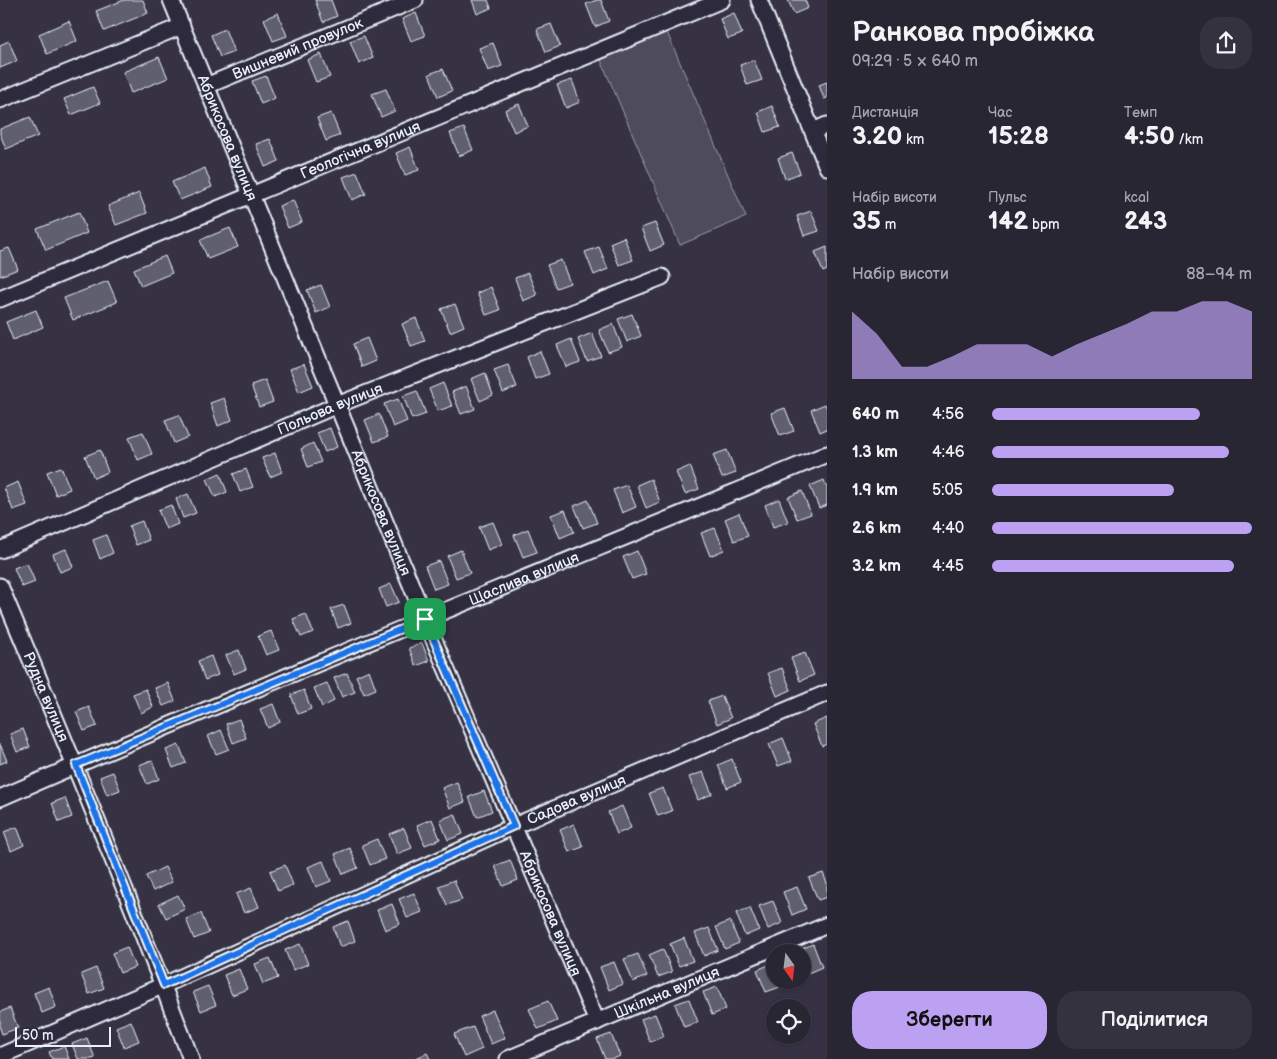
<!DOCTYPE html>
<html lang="uk">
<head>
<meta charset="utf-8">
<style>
	:root { --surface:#282633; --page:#34323f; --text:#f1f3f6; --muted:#a5a5ac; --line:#44434e; --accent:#bca0f2 }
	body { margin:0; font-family:"Balsamiq Sans",sans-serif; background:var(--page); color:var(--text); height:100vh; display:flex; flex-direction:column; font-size:19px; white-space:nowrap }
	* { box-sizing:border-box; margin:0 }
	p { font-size:16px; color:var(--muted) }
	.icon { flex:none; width:28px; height:28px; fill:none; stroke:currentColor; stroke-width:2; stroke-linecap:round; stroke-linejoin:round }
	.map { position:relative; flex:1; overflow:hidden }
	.sheet { display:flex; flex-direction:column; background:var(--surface); width:450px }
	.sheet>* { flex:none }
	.needle { width:32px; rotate:166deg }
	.controls { position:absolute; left:766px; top:944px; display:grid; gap:10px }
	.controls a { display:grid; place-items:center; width:45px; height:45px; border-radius:50%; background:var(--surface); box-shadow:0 1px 4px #0004,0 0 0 1px var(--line); font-size:25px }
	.scale { position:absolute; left:15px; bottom:12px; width:96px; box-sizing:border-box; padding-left:5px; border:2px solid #e8f1f8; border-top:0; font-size:14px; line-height:18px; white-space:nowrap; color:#e8f1f8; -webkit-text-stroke:4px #2f2a3d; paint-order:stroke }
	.pin { position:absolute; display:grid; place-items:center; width:42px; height:42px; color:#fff; margin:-21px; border-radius:10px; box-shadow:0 2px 8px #0006 }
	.round { display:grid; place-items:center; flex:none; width:52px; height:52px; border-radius:20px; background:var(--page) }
	.overview { display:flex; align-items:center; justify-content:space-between; height:85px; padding:0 25px }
	h1 { font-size:28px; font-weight:800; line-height:38px }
	.stats { display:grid; grid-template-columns:repeat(3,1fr); gap:8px; height:85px; padding:5px 25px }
	.stats div { display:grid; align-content:center }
	.stats b { font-size:25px; font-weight:800 }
	.stats small { font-size:14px; font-weight:400 }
	.stats p { font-size:14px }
	.chart { height:140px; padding:10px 25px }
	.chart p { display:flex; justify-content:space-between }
	.chart svg { width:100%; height:90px; margin-top:5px; fill:var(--accent); opacity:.7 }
	.action { display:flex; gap:10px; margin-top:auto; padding:10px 25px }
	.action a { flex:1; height:58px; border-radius:20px; background:var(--accent); color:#111; font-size:20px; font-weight:800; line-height:58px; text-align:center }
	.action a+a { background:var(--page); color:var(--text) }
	ul { padding:0 25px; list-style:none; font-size:16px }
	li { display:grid; grid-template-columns:80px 60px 1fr; align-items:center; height:38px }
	li i { height:12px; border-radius:6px; background:var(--accent) }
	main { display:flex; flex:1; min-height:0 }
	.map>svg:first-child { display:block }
</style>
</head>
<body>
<main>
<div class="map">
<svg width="827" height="1059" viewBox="0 0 827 1059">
	<rect width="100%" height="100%" fill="#363244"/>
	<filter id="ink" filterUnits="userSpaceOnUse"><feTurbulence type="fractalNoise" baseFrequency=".02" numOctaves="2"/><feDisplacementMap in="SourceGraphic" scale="10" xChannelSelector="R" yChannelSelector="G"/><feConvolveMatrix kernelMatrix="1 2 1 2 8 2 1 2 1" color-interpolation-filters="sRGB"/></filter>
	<g filter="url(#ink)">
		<!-- green -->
		<polygon fill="#4d4b5c" stroke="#9a9eaa" points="666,30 746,217 680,245 600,58"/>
		<!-- building -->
		<g fill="#605e6e" stroke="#e8f1f8">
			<polygon points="124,0 143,0 148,13 104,31 96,11"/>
			<polygon points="315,0 331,0 337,16 323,22"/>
			<polygon points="472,0 488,0 491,8 477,14"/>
			<polygon points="597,0 601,0 609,21 595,27 586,4"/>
			<polygon points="788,0 805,0 808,8 794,14"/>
			<polygon points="278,13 287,36 273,41 264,19"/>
			<polygon points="416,13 425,36 411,41 402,19"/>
			<polygon points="734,13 742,34 728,39 720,19"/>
			<polygon points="69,21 77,41 47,54 39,34"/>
			<polygon points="551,24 560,46 546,52 537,29"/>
			<polygon points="225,29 234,52 220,57 211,35"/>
			<polygon points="364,36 373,58 359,64 350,41"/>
			<polygon points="9,41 17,61 0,68 0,45"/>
			<polygon points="493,43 502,66 488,71 479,48"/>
			<polygon points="321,54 330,77 316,82 307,60"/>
			<polygon points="159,57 168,78 131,93 123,72"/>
			<polygon points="754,60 762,80 747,85 740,65"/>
			<polygon points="443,69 452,91 438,97 429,74"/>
			<polygon points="266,76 275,98 261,104 252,81"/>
			<polygon points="572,80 580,102 566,108 557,85"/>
			<polygon points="827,82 827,98 824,99 819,85"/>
			<polygon points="93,87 100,103 71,115 64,99"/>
			<polygon points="386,89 395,111 381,117 372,94"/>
			<polygon points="519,104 528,126 514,132 505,110"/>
			<polygon points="772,106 780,127 765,132 758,112"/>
			<polygon points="331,113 340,135 326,141 317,118"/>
			<polygon points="30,117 38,136 6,149 0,134 0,129"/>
			<polygon points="464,128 473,150 459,156 450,133"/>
			<polygon points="270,139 279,161 265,167 256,144"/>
			<polygon points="410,147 419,170 405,175 396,153"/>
			<polygon points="792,153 800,173 785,179 778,158"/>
			<polygon points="205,168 212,187 180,200 172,182"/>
			<polygon points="357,172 366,194 352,200 343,177"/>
			<polygon points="139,193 147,213 116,225 108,206"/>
			<polygon points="293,200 302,222 288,228 279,206"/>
			<polygon points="811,211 819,231 804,236 797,216"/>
			<polygon points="79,212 87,233 46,250 37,229"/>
			<polygon points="655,223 664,245 650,251 641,228"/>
			<polygon points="230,228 238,247 208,259 200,240"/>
			<polygon points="624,237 633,260 619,265 610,243"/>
			<polygon points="599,247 608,269 594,275 585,252"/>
			<polygon points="827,247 827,270 823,272 815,252"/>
			<polygon points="9,248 18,269 0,276 0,251"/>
			<polygon points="165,256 172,273 141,286 134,269"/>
			<polygon points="561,260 570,283 556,288 547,265"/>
			<polygon points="528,273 537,295 523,301 515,278"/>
			<polygon points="108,281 117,302 73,320 64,298"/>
			<polygon points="321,285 330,307 316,313 307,290"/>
			<polygon points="491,287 500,310 486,315 477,293"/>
			<polygon points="455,304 464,326 450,332 441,309"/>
			<polygon points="36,310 43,327 13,340 6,322"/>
			<polygon points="632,314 641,336 627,342 618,319"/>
			<polygon points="416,318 425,341 411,346 402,324"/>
			<polygon points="613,324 622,347 608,352 599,330"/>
			<polygon points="592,333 601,356 587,361 578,339"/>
			<polygon points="367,338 376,361 362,367 353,344"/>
			<polygon points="571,339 580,362 566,367 557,345"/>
			<polygon points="540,351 549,374 535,379 527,357"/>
			<polygon points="304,364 313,386 299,392 290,369"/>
			<polygon points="508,365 517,387 503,393 494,370"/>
			<polygon points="485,373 493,395 480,401 471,379"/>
			<polygon points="265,380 273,402 259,407 251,385"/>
			<polygon points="443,383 452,406 438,411 429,389"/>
			<polygon points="466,386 475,409 461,414 452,392"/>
			<polygon points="417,391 426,414 412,419 403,396"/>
			<polygon points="224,398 232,420 218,426 210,403"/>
			<polygon points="398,399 407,421 393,427 384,404"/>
			<polygon points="825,404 827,409 827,429 820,432 811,410"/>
			<polygon points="785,408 794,431 780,436 771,413"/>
			<polygon points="379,414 388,437 374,442 365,420"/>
			<polygon points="179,415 188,437 174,443 165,420"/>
			<polygon points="330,428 337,447 325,452 317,433"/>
			<polygon points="143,432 152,454 138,460 129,437"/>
			<polygon points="313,443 321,462 308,467 301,449"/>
			<polygon points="100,450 108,472 94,478 85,456"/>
			<polygon points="727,450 736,473 722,478 713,455"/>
			<polygon points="275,453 282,472 270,477 262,458"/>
			<polygon points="690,466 699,489 685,494 676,472"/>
			<polygon points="61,467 70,489 56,495 47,472"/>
			<polygon points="246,469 253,487 240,492 233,474"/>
			<polygon points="220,473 227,492 215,497 207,479"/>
			<polygon points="651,479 660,502 646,508 637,485"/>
			<polygon points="824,480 827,488 827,505 819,508 810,486"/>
			<polygon points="18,482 27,505 13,510 4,488"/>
			<polygon points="627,485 636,507 622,513 613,490"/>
			<polygon points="802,491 811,514 797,519 788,497"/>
			<polygon points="188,494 196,513 183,518 176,499"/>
			<polygon points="779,499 788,522 773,527 765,505"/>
			<polygon points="588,500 597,523 583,528 574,506"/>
			<polygon points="171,505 178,524 166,529 158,510"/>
			<polygon points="565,510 574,532 560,538 551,515"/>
			<polygon points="739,513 748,536 734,541 725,519"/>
			<polygon points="142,521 149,540 136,545 129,526"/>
			<polygon points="493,522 502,544 488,550 479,527"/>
			<polygon points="715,528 724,550 710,556 701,533"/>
			<polygon points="528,529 537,552 523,557 514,535"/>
			<polygon points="106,535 113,553 100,559 93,540"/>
			<polygon points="66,549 73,567 60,572 53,554"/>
			<polygon points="461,550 470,573 456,578 447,556"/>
			<polygon points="637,551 646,574 632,579 623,557"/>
			<polygon points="439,561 448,584 434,589 425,566"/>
			<polygon points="27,563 35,582 22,587 14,568"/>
			<polygon points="391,584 399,602 386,607 379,589"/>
			<polygon points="344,605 351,623 338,628 331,609"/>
			<polygon points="306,614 313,632 301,637 293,619"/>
			<polygon points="271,631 279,650 266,655 258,636"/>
			<polygon points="422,643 429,661 416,666 409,648"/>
			<polygon points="239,650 246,669 234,674 226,655"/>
			<polygon points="805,653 814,675 800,681 791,658"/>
			<polygon points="211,656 218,675 205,680 198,661"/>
			<polygon points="782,668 791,690 777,696 768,673"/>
			<polygon points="369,670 376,689 364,694 356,676"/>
			<polygon points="347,673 355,692 342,697 334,678"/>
			<polygon points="168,683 175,701 163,706 155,688"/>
			<polygon points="327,683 334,701 322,707 314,688"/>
			<polygon points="146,689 153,707 141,713 133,694"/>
			<polygon points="304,690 311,709 298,714 291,695"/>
			<polygon points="722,696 731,718 717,724 708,701"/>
			<polygon points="273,704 280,722 268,728 260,709"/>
			<polygon points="89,707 97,726 84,731 76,712"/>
			<polygon points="827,718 827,744 822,746 813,724"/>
			<polygon points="239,719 246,738 233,743 226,724"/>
			<polygon points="23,729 30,747 17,752 10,734"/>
			<polygon points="221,730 229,749 216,754 208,736"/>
			<polygon points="783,738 792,761 778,766 769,744"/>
			<polygon points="0,744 7,761 0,764"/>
			<polygon points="179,745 186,763 173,768 166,750"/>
			<polygon points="732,759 741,782 727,788 718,765"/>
			<polygon points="152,760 159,779 147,784 139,765"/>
			<polygon points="113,772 120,790 107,795 100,777"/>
			<polygon points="703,772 712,794 698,800 689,777"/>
			<polygon points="457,782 465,802 450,808 442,788"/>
			<polygon points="663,788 672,811 658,816 649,793"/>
			<polygon points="484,791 492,811 477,817 469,797"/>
			<polygon points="65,798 72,817 59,822 52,803"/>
			<polygon points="622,806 631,828 617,834 608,812"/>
			<polygon points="455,814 463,834 448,840 440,820"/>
			<polygon points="432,819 440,839 425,845 417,825"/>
			<polygon points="574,824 583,847 569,852 560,830"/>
			<polygon points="17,827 24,845 11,851 4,832"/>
			<polygon points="404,828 412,848 397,854 389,834"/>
			<polygon points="377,839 385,859 370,865 362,845"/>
			<polygon points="350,848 358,868 343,874 335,854"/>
			<polygon points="510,860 518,880 503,886 495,866"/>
			<polygon points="323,861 331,881 316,887 308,867"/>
			<polygon points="285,865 293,885 278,891 270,871"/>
			<polygon points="165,867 172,882 153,891 146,876"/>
			<polygon points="823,873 827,883 827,897 818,900 809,878"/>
			<polygon points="454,880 462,900 447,905 439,886"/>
			<polygon points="797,887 806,909 792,915 783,892"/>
			<polygon points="251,888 259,907 244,913 236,894"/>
			<polygon points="414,893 422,912 407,918 399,899"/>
			<polygon points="178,895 185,909 166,918 159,904"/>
			<polygon points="773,901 782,923 768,929 759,906"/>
			<polygon points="392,904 400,924 385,930 377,910"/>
			<polygon points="750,908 759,930 745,936 736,913"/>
			<polygon points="201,913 209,933 194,939 186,919"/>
			<polygon points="348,921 355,941 340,947 333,927"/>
			<polygon points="730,921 739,943 725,949 716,927"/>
			<polygon points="709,928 718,950 704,956 695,933"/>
			<polygon points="684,938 693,961 679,966 670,944"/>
			<polygon points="300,944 308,964 293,970 285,950"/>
			<polygon points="813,944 822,967 808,973 802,958 802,952 800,952 799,950"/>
			<polygon points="127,947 135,967 120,973 112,953"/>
			<polygon points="663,949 672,972 658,977 649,955"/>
			<polygon points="638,954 647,976 633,982 624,959"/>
			<polygon points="270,958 278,978 263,984 255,964"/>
			<polygon points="614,962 623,984 609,990 600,967"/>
			<polygon points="771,964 775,974 775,980 777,980 780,987 766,992 757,970"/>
			<polygon points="96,968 104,988 89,994 81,974"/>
			<polygon points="239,969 247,989 232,995 224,975"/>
			<polygon points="208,986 216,1005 201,1011 193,992"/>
			<polygon points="49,987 56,1007 42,1013 34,993"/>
			<polygon points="717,987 726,1009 712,1015 703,992"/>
			<polygon points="689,999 698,1022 684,1027 675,1004"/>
			<polygon points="548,1001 557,1021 538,1029 529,1009"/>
			<polygon points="10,1008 18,1028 2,1034 0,1028 0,1012"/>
			<polygon points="493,1010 505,1038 491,1044 479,1016"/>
			<polygon points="655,1014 664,1036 650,1042 641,1019"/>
			<polygon points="131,1021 139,1041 124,1047 116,1027"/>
			<polygon points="473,1027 482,1049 464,1057 454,1034"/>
			<polygon points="611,1034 620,1056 613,1059 605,1059 597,1039"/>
			<polygon points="87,1038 95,1058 92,1059 78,1059 72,1044"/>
			<polygon points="64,1046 69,1059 52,1059 49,1052"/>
			<polygon points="427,1053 430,1059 414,1059"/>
		</g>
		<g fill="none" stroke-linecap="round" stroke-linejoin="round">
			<!-- minor casing -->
			<g stroke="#e8f1f8" stroke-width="19">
				<g id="minor">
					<path id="s1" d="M171,0L425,619L597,1022"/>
					<polyline points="759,0 827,167"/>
					<path id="s2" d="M206,86L415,0"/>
					<polyline points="0,100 182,26"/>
					<polyline points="813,131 827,125"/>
					<path id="s3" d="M0,299L722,0"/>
					<path id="s4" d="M0,550L337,405L662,277"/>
					<path id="s5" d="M0,586C66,743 131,900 191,1059"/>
					<path id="s6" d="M0,798C274,679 551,568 827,454"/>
					<path id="s7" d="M0,1056L164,985L514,826L827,693"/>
					<path id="s8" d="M508,1059L827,925"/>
				</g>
			</g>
			<!-- minor -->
			<use href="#minor" stroke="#2f2a3d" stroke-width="15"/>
		</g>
	</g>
	<g fill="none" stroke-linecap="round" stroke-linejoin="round" filter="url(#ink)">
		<!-- route casing -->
		<g stroke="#fff" stroke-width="10">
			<polygon id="route" points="425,619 514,826 164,985 76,765"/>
		</g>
		<!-- route -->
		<use href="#route" stroke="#1a73e8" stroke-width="6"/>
	</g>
	<g text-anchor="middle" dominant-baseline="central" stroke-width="4" stroke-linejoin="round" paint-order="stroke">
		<!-- street labels -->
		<g font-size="15" fill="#e8f1f8" stroke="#2f2a3d">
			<text stroke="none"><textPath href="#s2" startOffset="99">Вишневий провулок</textPath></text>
			<text stroke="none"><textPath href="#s1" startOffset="149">Абрикосова вулиця</textPath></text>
			<text stroke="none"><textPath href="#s3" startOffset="390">Геологічна вулиця</textPath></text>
			<text stroke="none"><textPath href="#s4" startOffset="359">Польова вулиця</textPath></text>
			<text stroke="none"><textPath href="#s1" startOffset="554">Абрикосова вулиця</textPath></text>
			<text stroke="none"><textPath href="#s6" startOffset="568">Щаслива вулиця</textPath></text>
			<text stroke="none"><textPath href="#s5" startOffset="120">Рудна вулиця</textPath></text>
			<text stroke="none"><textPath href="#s7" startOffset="631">Садова вулиця</textPath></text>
			<text stroke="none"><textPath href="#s1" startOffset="989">Абрикосова вулиця</textPath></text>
			<text stroke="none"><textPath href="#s8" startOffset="172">Шкільна вулиця</textPath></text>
		</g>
	</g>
</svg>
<div class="controls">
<a><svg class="needle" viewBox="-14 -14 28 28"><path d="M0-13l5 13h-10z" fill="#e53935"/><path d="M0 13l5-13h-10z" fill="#a5a5ac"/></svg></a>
<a><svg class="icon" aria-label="locate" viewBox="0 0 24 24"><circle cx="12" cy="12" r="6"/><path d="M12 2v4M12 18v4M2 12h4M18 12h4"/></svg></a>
</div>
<div class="scale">50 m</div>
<div class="pin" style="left:425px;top:619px;background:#1e9e55"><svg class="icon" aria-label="arrive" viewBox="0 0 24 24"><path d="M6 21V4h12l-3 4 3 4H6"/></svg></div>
</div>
<section class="sheet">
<div class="overview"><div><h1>Ранкова пробіжка</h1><p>09:29 · 5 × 640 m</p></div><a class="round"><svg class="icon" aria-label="share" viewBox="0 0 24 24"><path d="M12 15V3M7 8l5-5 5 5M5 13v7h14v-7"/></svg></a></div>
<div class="stats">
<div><p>Дистанція</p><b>3.20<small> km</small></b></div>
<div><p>Час</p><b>15:28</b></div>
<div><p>Темп</p><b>4:50<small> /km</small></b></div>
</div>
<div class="stats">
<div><p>Набір висоти</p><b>35<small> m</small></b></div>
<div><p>Пульс</p><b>142<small> bpm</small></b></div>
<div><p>kcal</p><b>243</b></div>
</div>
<div class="chart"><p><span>Набір висоти</span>88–94 m</p>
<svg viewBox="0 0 160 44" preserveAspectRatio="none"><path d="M0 44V11L10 22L20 38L30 38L40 33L50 27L60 27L70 27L80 33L90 27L100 22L110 17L120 11L130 11L140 6L150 6L160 11V44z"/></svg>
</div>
<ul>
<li><b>640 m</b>4:56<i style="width:80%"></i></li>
<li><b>1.3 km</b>4:46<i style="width:91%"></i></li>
<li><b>1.9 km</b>5:05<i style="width:70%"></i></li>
<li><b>2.6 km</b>4:40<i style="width:100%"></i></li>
<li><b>3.2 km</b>4:45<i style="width:93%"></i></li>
</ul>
<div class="action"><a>Зберегти</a><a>Поділитися</a></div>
</section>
</main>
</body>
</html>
